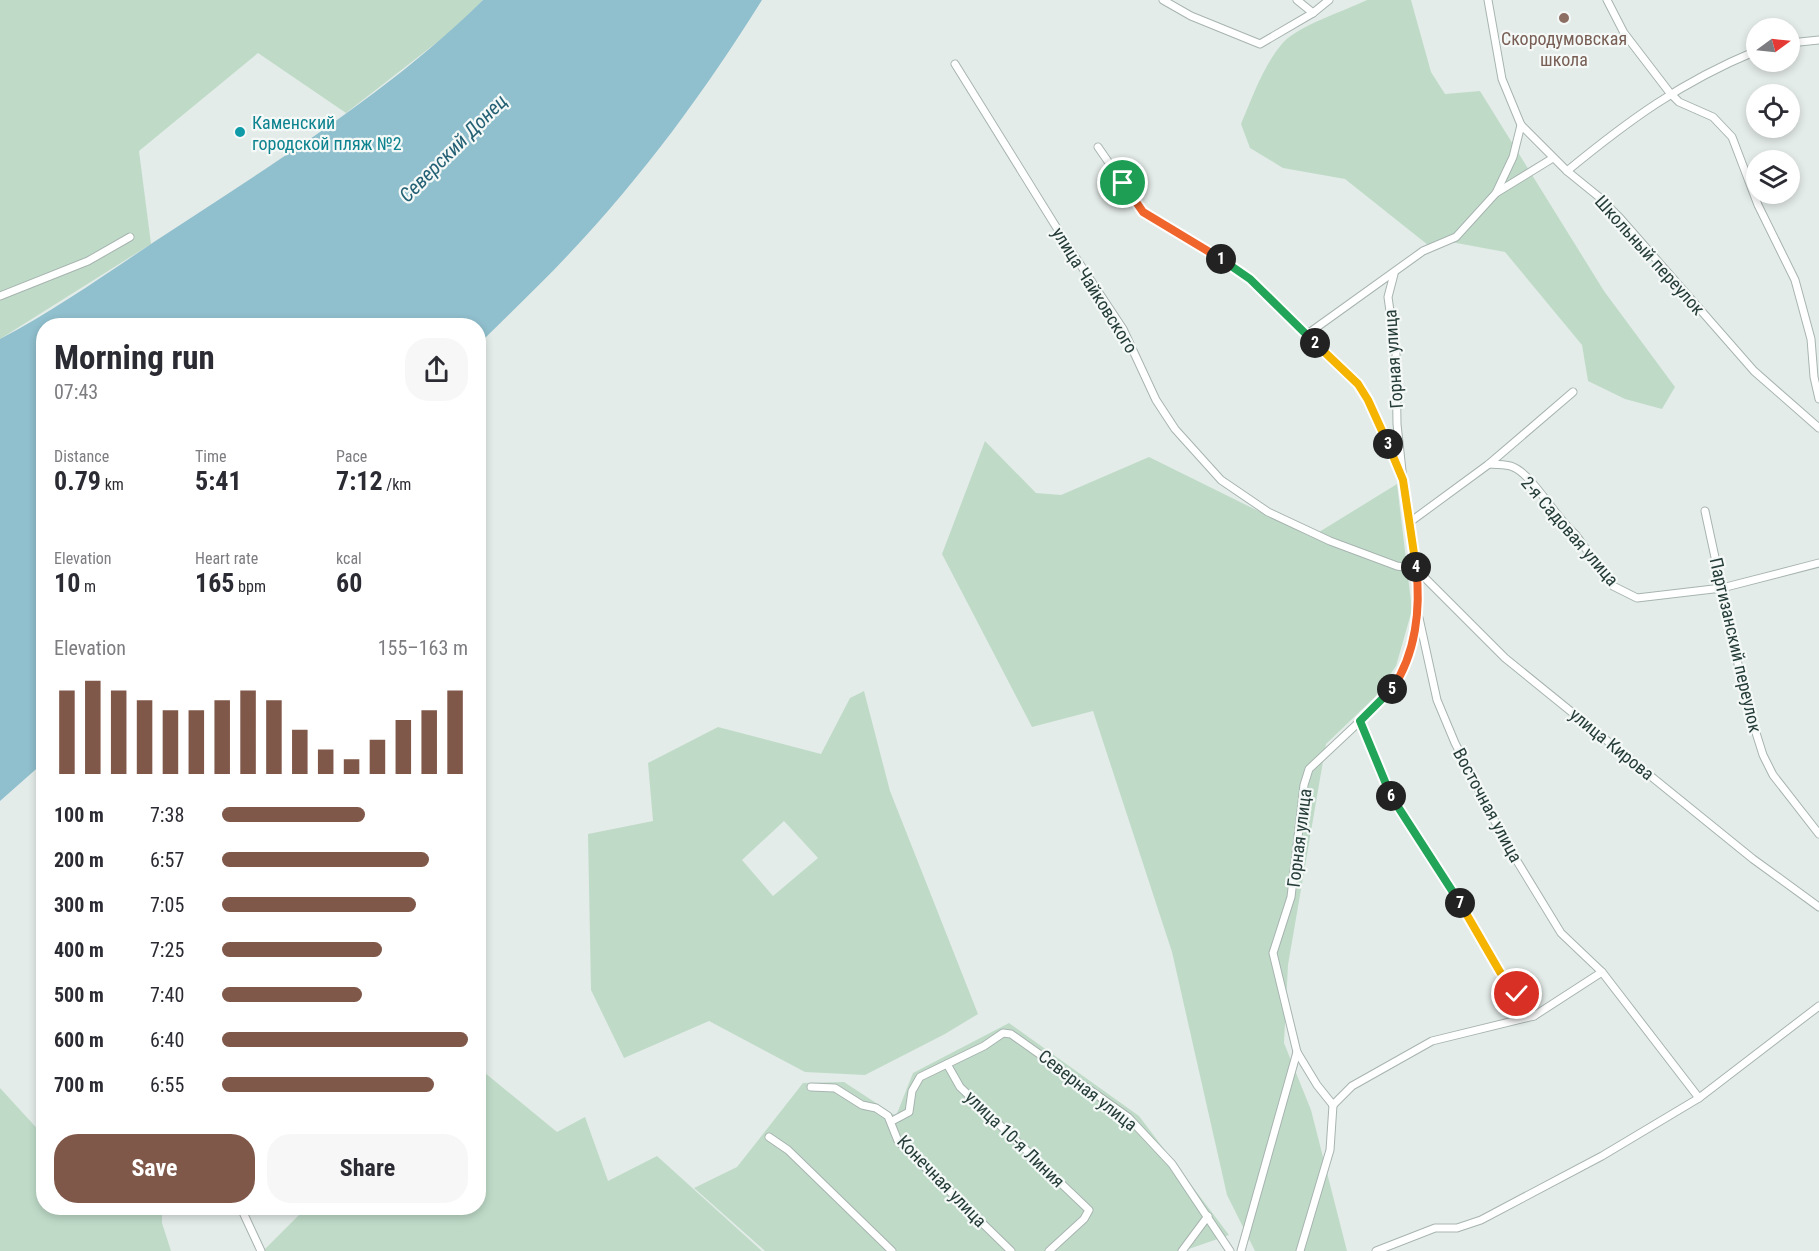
<!DOCTYPE html>
<html lang="en">
<head>
<meta charset="utf-8">
<style>
	:root { --surface:#fff; --page:#f7f7f7; --text:#2b2b33; --muted:#7c7c81; --accent:#80584a }
	body { margin:0; font-family:"Roboto Condensed",sans-serif; background:var(--page); color:var(--text); height:100vh; display:flex; flex-direction:column; font-size:22px; white-space:nowrap }
	* { box-sizing:border-box; margin:0 }
	p { font-size:20px; color:var(--muted) }
	.icon { flex:none; width:33px; height:33px; fill:none; stroke:currentColor; stroke-width:2; stroke-linecap:round; stroke-linejoin:round }
	.map { position:relative; flex:1; overflow:hidden }
	.panel { position:absolute; left:36px; top:318px; width:450px; height:897px; display:flex; flex-direction:column; background:var(--surface); border-radius:24px; box-shadow:0 3px 9px #0003 }
	.panel>* { flex:none }
	.needle { width:39px; rotate:75deg }
	.buttons { position:absolute; left:1746px; top:18px; display:grid; gap:12px }
	.buttons a { display:grid; place-items:center; width:54px; height:54px; border-radius:50%; background:var(--surface); box-shadow:0 3px 9px #0003; font-size:30px }
	.pin { position:absolute; display:grid; place-items:center; width:51px; height:51px; color:#fff; margin:-26px; border:3px solid #fff; border-radius:50%; box-shadow:0 2px 6px #0007 }
	.km { position:absolute; width:30px; height:30px; margin:-15px; border-radius:50%; background:#222; color:#fff; font-size:16px; line-height:30px; text-align:center }
	.round { display:grid; place-items:center; flex:none; width:63px; height:63px; border-radius:24px; background:var(--page) }
	.headline { display:flex; align-items:center; justify-content:space-between; height:102px; padding:0 18px }
	h1 { font-size:33px; font-weight:700; line-height:45px }
	.figures { display:grid; grid-template-columns:repeat(3,1fr); gap:9px; height:102px; padding:6px 18px }
	.figures div { display:grid; align-content:center }
	.figures b { font-size:26px; font-weight:700 }
	.figures small { font-size:16px; font-weight:400 }
	.figures p { font-size:16px }
	.chart { height:168px; padding:12px 18px }
	.chart p { display:flex; justify-content:space-between }
	.chart svg { width:100%; height:108px; margin-top:6px; stroke:var(--accent); stroke-width:6 }
	.button { display:flex; gap:12px; margin-top:auto; padding:12px 18px }
	.button a { flex:1; height:69px; border-radius:24px; background:var(--accent); color:#fff; font-size:24px; font-weight:700; line-height:69px; text-align:center }
	.button a+a { background:var(--page); color:var(--text) }
	ul { padding:0 18px; list-style:none; font-size:20px }
	li { display:grid; grid-template-columns:96px 72px 1fr; align-items:center; height:45px }
	li i { height:15px; border-radius:8px; background:var(--accent) }
	.map>svg:first-child { display:block }
</style>
</head>
<body>
<div class="map">
<svg width="1819" height="1251" viewBox="0 0 1819 1251">
	<rect width="100%" height="100%" fill="#e4ece9"/>
	<!-- green -->
	<g fill="#bfdbc8" fill-rule="evenodd">
		<polygon points="0,0 483,0 449,33 346,113 258,53 139,151 151,244 0,339"/>
		<path d="M1367,0H1411L1431,72L1445,94L1480,91L1604,291L1675,387L1662,409L1625,399L1588,381L1582,345L1505,252L1451,242L1433,249L1345,179L1283,168L1250,148L1241,124C1252,98 1263,67 1281,45C1296,26 1345,11 1367,0Z"/>
		<polygon points="985,441 1036,493 1061,495 1149,457 1311,537 1397,484 1412,610 1396,666 1375,697 1326,744 1288,965 1284,1043 1311,1110 1347,1251 1255,1251 1227,1195 1172,952 1093,711 1032,727 942,554"/>
		<path d="M864,691L890,791L978,1014L945,1034L865,1075L805,1072L709,1021L624,1058L591,990L588,834L653,821L648,763L718,727L821,754L850,698ZM784,821L818,858L773,896L742,860Z"/>
		<polygon points="1009,1023 1139,1116 1229,1235 1183,1251 765,1251 694,1188 737,1167 803,1083 844,1082 896,1116 913,1073"/>
		<polygon points="479,1068 557,1132 585,1117 608,1181 657,1156 762,1251 263,1251 306,1208 478,1208"/>
		<polygon points="0,1088 43,1135 44,1208 162,1208 162,1223 171,1251 0,1251"/>
	</g>
	<!-- water -->
	<path fill="#90bfcd" d="M483,0H762C706,90 642,177 569,254C540,285 509,314 479,344L478,326H44L43,763L0,801V339C63,306 121,263 180,225C285,156 394,88 483,0Z"/>
	<g fill="none" stroke-linecap="round" stroke-linejoin="round">
		<!-- minor casing -->
		<g stroke="#a7b4b0" stroke-width="9">
			<g id="minor">
				<polyline points="1163,0 1191,16 1260,44 1313,13 1329,0"/>
				<polyline points="1297,0 1313,13"/>
				<polyline points="1488,0 1502,79 1521,125 1567,171 1599,197 1620,218 1754,371 1819,428"/>
				<polyline points="1607,0 1624,33 1670,93 1679,102 1713,117 1732,137 1758,205 1795,280 1811,339 1814,377 1819,399"/>
				<polyline points="1790,43 1819,40"/>
				<polyline points="955,64 1068,246 1123,329 1156,400 1175,429 1221,480 1268,512 1330,541 1397,566 1416,569 1505,658 1753,859 1819,907"/>
				<polyline points="1098,147 1143,212 1203,247 1250,279 1358,384 1368,400 1399,472"/>
				<path d="M1567,171C1629,120 1681,82 1756,51"/>
				<polyline points="1496,193 1553,158"/>
				<polyline points="0,296 88,261 130,237"/>
				<polyline points="1306,335 1423,251 1456,237 1496,193 1513,157 1521,125"/>
				<path d="M1489,464C1497,465 1507,464 1513,467C1532,474 1558,521 1575,534L1613,586L1637,598L1722,588L1819,563"/>
				<polyline points="1705,511 1746,701 1763,755 1773,775 1819,834"/>
				<polyline points="1410,522 1489,464 1573,392"/>
				<polyline points="1419,618 1437,700 1455,743 1506,843 1561,933 1602,972 1699,1098"/>
				<polyline points="1361,721 1395,805 1447,881 1500,972 1534,1016"/>
				<polyline points="947,1064 960,1087 1089,1210 1084,1219 1049,1251"/>
				<polyline points="811,1087 835,1088 862,1105 876,1108 888,1116 898,1141 1011,1251"/>
				<polyline points="1333,1105 1317,1085 1297,1052 1273,953 1291,897 1304,785 1309,769 1389,694 1405,666 1418,615 1418,584 1403,480 1397,424 1396,354 1388,297 1394,274"/>
				<polyline points="1333,1105 1352,1086 1432,1041 1534,1016 1602,972"/>
				<polyline points="892,1121 909,1112 912,1091 920,1077 984,1046 1003,1033 1011,1034 1128,1117 1172,1164 1230,1251"/>
				<polyline points="769,1137 788,1150 892,1251"/>
				<polyline points="241,1208 261,1251"/>
				<polyline points="1182,1251 1208,1216"/>
				<polyline points="1241,1251 1297,1052"/>
				<polyline points="1300,1251 1330,1150 1333,1105"/>
				<polyline points="1376,1251 1435,1228 1457,1228 1481,1220 1602,1156 1699,1098 1819,1006"/>
			</g>
		</g>
		<!-- minor -->
		<use href="#minor" stroke="#fff" stroke-width="7"/>
	</g>
	<g fill="none" stroke-linecap="round" stroke-linejoin="round">
		<!-- split-1 casing -->
		<g stroke="#fff" stroke-width="12">
			<polyline id="split-1" points="1123,183 1143,212 1221,259"/>
		</g>
		<!-- split-2 casing -->
		<g stroke="#fff" stroke-width="12">
			<polyline id="split-2" points="1221,259 1250,279 1315,343"/>
		</g>
		<!-- split-3 casing -->
		<g stroke="#fff" stroke-width="12">
			<polyline id="split-3" points="1315,343 1358,384 1368,400 1388,444"/>
		</g>
		<!-- split-4 casing -->
		<g stroke="#fff" stroke-width="12">
			<polyline id="split-4" points="1388,444 1403,480 1416,567"/>
		</g>
		<!-- split-5 casing -->
		<g stroke="#fff" stroke-width="12">
			<path id="split-5" d="M1392,689C1416,654 1421,608 1416,567"/>
		</g>
		<!-- split-6 casing -->
		<g stroke="#fff" stroke-width="12">
			<polyline id="split-6" points="1391,796 1360,721 1392,689"/>
		</g>
		<!-- split-7 casing -->
		<g stroke="#fff" stroke-width="12">
			<polyline id="split-7" points="1391,796 1460,903"/>
		</g>
		<!-- split-8 casing -->
		<g stroke="#fff" stroke-width="12">
			<polyline id="split-8" points="1460,903 1500,972 1517,994"/>
		</g>
		<!-- split-1 -->
		<use href="#split-1" stroke="#f0652b" stroke-width="8"/>
		<!-- split-2 -->
		<use href="#split-2" stroke="#22a559" stroke-width="8"/>
		<!-- split-3 -->
		<use href="#split-3" stroke="#f5b400" stroke-width="8"/>
		<!-- split-4 -->
		<use href="#split-4" stroke="#f5b400" stroke-width="8"/>
		<!-- split-5 -->
		<use href="#split-5" stroke="#f0652b" stroke-width="8"/>
		<!-- split-6 -->
		<use href="#split-6" stroke="#22a559" stroke-width="8"/>
		<!-- split-7 -->
		<use href="#split-7" stroke="#22a559" stroke-width="8"/>
		<!-- split-8 -->
		<use href="#split-8" stroke="#f5b400" stroke-width="8"/>
	</g>
	<!-- markers -->
	<circle fill="#8d6e63" stroke="#f4f9f7" stroke-width="2" cx="1564" cy="18" r="6"/>
	<circle fill="#0f9aa8" stroke="#f4f9f7" stroke-width="2" cx="240" cy="132" r="6"/>
	<g text-anchor="middle" dominant-baseline="central" stroke-width="4.5" stroke-linejoin="round" paint-order="stroke">
		<!-- education labels -->
		<g font-size="18" fill="#785e54" stroke="#f4f9f7">
			<text x="1564" y="38">Скородумовская<tspan x="1564" dy="21">школа</tspan></text>
		</g>
		<!-- culture labels -->
		<g font-size="18" fill="#0d838f" stroke="#f4f9f7" text-anchor="start">
			<text x="252" y="122">Каменский<tspan x="252" dy="21">городской пляж №2</tspan></text>
		</g>
		<!-- street labels -->
		<g font-size="18" fill="#253c38" stroke="#f4f9f7">
			<text transform="translate(1650 255) rotate(48)">Школьный переулок</text>
			<text transform="translate(1095 290) rotate(58)">улица Чайковского</text>
			<text transform="translate(1393 359) rotate(-94)">Горная улица</text>
			<text transform="translate(1570 531) rotate(49)">2-я Садовая улица</text>
			<text transform="translate(1736 645) rotate(77)">Партизанский переулок</text>
			<text transform="translate(1612 744) rotate(39)">улица Кирова</text>
			<text transform="translate(1488 805) rotate(62)">Восточная улица</text>
			<text transform="translate(1299 838) rotate(-83)">Горная улица</text>
			<text transform="translate(1088 1090) rotate(38)">Северная улица</text>
			<text transform="translate(1015 1139) rotate(44)">улица 10-я Линия</text>
			<text transform="translate(942 1181) rotate(46)">Конечная улица</text>
		</g>
		<!-- water labels -->
		<g font-size="20" font-style="italic" fill="#236074" stroke="#f4f9f7">
			<text transform="translate(453 148) rotate(-45)">Северский Донец</text>
		</g>
	</g>
</svg>
<div class="buttons">
<a><svg class="needle" viewBox="-14 -14 28 28"><path d="M0-13l5 13h-10z" fill="#e53935"/><path d="M0 13l5-13h-10z" fill="#7c7c81"/></svg></a>
<a><svg class="icon" aria-label="locate" viewBox="0 0 24 24"><circle cx="12" cy="12" r="6"/><path d="M12 2v4M12 18v4M2 12h4M18 12h4"/></svg></a>
<a><svg class="icon" aria-label="layers" viewBox="0 0 24 24"><path d="M12 4l9 5-9 5-9-5zM3 14l9 5 9-5"/></svg></a>
</div>
<div class="pin" style="left:1123px;top:183px;background:#1e9e55"><svg class="icon" aria-label="arrive" viewBox="0 0 24 24"><path d="M6 21V4h12l-3 4 3 4H6"/></svg></div>
<div class="pin" style="left:1517px;top:994px;background:#d93025"><svg class="icon" aria-label="check" viewBox="0 0 24 24"><path d="M5 12l5 5 9-10"/></svg></div>
<b class="km" style="left:1221px;top:259px">1</b>
<b class="km" style="left:1315px;top:343px">2</b>
<b class="km" style="left:1388px;top:444px">3</b>
<b class="km" style="left:1416px;top:567px">4</b>
<b class="km" style="left:1392px;top:689px">5</b>
<b class="km" style="left:1391px;top:796px">6</b>
<b class="km" style="left:1460px;top:903px">7</b>
<section class="panel">
<div class="headline"><div><h1>Morning run</h1><p>07:43</p></div><a class="round"><svg class="icon" aria-label="share" viewBox="0 0 24 24"><path d="M12 15V3M7 8l5-5 5 5M5 13v7h14v-7"/></svg></a></div>
<div class="figures">
<div><p>Distance</p><b>0.79<small> km</small></b></div>
<div><p>Time</p><b>5:41</b></div>
<div><p>Pace</p><b>7:12<small> /km</small></b></div>
</div>
<div class="figures">
<div><p>Elevation</p><b>10<small> m</small></b></div>
<div><p>Heart rate</p><b>165<small> bpm</small></b></div>
<div><p>kcal</p><b>60</b></div>
</div>
<div class="chart"><p><span>Elevation</span>155–163 m</p>
<svg viewBox="0 0 160 44" preserveAspectRatio="none"><path d="M5 44V10M15 44V6M25 44V10M35 44V14M45 44V18M55 44V18M65 44V14M75 44V10M85 44V14M95 44V26M105 44V34M115 44V38M125 44V30M135 44V22M145 44V18M155 44V10"/></svg>
</div>
<ul>
<li><b>100 m</b>7:38<i style="width:58%"></i></li>
<li><b>200 m</b>6:57<i style="width:84%"></i></li>
<li><b>300 m</b>7:05<i style="width:79%"></i></li>
<li><b>400 m</b>7:25<i style="width:65%"></i></li>
<li><b>500 m</b>7:40<i style="width:57%"></i></li>
<li><b>600 m</b>6:40<i style="width:100%"></i></li>
<li><b>700 m</b>6:55<i style="width:86%"></i></li>
</ul>
<div class="button"><a>Save</a><a>Share</a></div>
</section>
</div>
</body>
</html>
